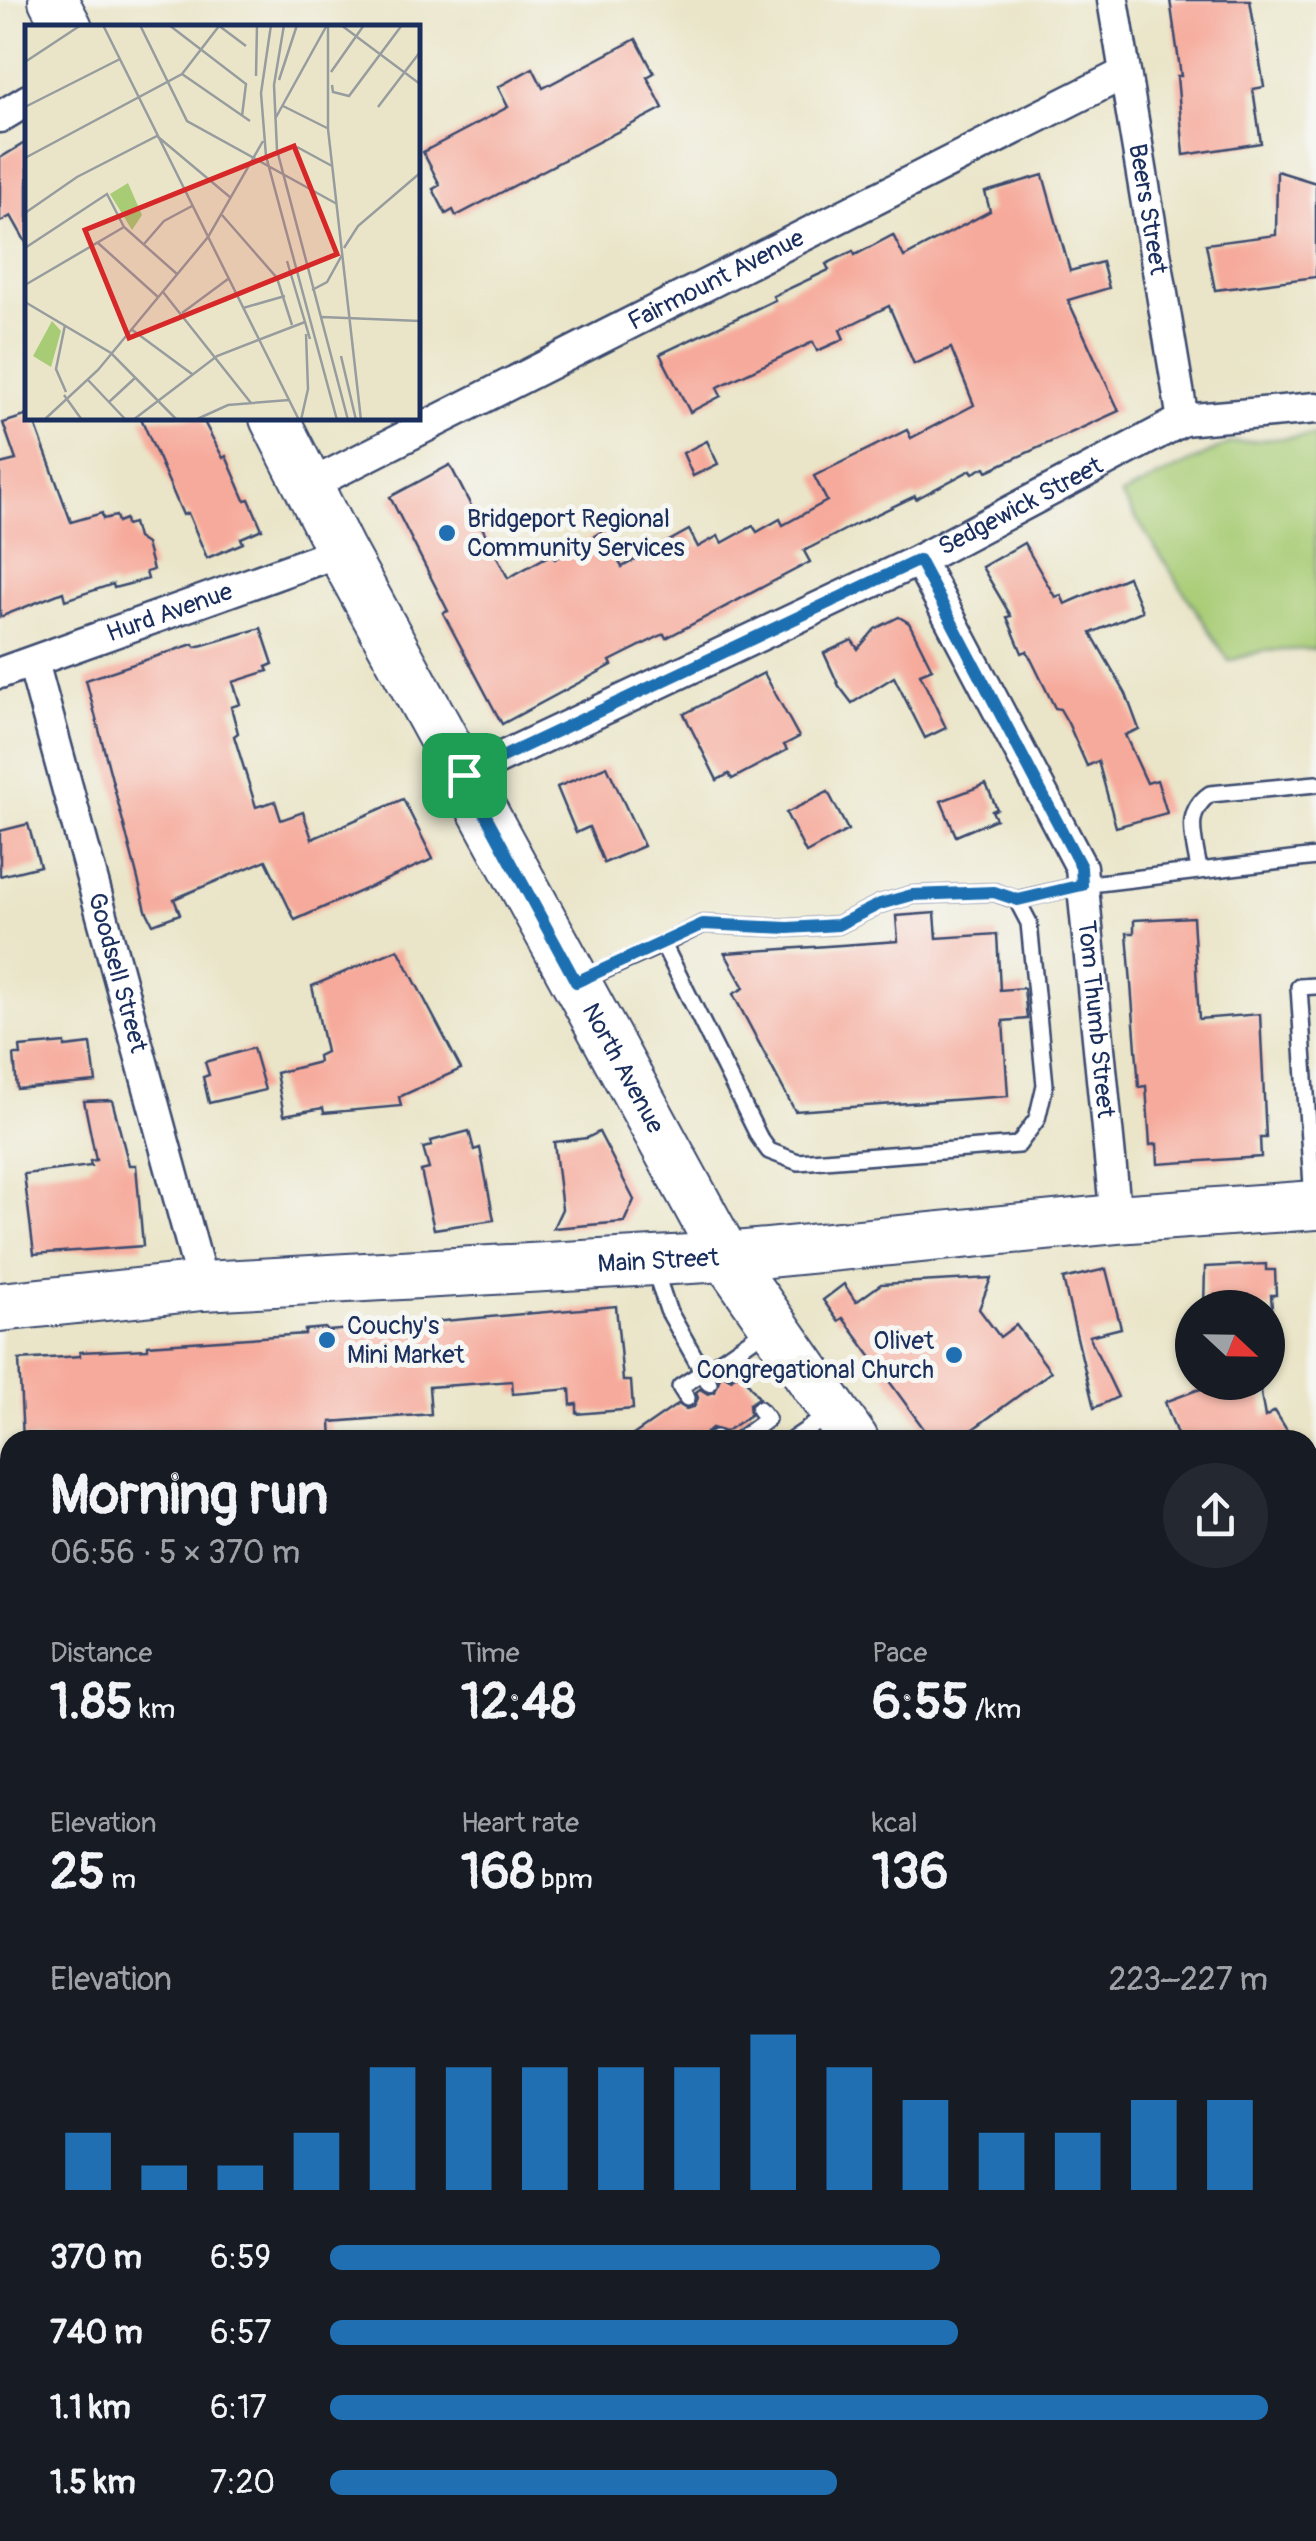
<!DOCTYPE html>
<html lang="en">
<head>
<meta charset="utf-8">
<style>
	:root { --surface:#171b24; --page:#242831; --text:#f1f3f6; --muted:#9ea1a6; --accent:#1f6fb2 }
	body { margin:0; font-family:Pangolin,sans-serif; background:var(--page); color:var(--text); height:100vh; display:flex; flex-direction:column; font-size:38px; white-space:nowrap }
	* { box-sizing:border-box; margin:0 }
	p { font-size:32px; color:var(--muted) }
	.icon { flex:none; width:55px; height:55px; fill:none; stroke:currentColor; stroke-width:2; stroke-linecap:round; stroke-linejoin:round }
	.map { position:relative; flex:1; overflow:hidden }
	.drawer { position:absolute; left:0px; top:1430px; width:1318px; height:1112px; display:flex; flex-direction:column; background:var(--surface); border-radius:30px 30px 0 0; box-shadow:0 2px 8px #0004 }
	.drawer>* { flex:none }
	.needle { width:65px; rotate:112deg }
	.buttons { position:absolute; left:1175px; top:1290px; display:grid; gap:20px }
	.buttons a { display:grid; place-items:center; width:110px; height:110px; border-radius:50%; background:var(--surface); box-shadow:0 2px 8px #0004; font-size:50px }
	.pin { position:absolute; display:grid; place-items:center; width:85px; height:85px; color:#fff; margin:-42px; border-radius:20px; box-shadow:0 5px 15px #0006 }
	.round { display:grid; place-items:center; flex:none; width:105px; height:105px; border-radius:52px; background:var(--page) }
	.head { display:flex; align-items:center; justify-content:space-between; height:170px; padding:0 50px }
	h1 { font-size:55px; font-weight:700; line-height:75px }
	.stats { display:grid; grid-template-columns:repeat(3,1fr); gap:15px; height:170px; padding:10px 50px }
	.stats div { display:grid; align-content:center }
	.stats b { font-size:50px; font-weight:700 }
	.stats small { font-size:28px; font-weight:400 }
	.stats p { font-size:28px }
	.chart { height:280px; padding:20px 50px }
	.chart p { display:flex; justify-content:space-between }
	.chart svg { width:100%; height:180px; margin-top:10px; stroke:var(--accent); stroke-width:6 }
	ul { padding:0 50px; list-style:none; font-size:32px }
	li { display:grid; grid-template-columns:160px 120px 1fr; align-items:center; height:75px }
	li i { height:25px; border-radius:12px; background:var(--accent) }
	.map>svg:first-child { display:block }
</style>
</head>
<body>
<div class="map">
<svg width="1316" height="2541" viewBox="0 0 1316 2541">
	<rect width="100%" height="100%" fill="#f6f6f2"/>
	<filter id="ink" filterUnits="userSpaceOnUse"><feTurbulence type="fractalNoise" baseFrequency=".01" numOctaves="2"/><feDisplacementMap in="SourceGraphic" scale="20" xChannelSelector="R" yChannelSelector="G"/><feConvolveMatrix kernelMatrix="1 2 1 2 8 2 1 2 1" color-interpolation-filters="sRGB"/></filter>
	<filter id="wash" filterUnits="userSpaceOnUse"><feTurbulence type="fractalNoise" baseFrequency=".0048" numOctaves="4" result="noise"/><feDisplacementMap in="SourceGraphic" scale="40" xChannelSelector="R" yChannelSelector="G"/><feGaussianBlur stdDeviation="2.25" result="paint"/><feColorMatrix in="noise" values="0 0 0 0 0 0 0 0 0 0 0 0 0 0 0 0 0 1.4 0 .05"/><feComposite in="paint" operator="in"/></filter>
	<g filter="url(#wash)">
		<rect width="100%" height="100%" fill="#eae5c8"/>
		<!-- green -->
		<polygon fill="#a8cc75" stroke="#627e6a" stroke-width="2.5" points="1316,435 1316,649 1262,651 1229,661 1121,495 1230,443"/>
		<g id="blocks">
			<!-- building -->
			<g fill="#f6aa9b">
				<polygon points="1170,0 1250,0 1264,87 1253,89 1261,143 1184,155 1177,76 1181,76"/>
				<polygon points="636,39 654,73 647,77 663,108 456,216 453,210 446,214 433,189 440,185 423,152 508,107 498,87 533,68 543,88"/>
				<polygon points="28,141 28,246 11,216 0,222 0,158"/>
				<polygon points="1277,171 1316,183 1316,277 1215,290 1206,244 1276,235"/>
				<polygon points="1043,175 1070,271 1102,262 1109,288 1068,300 1119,411 987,471 985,467 973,473 971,470 916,499 915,496 854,525 804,551 810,562 666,638 664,634 610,661 612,665 502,724 443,613 448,611 390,497 450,465 508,578 552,554 555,559 601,532 622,567 689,530 698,547 718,536 722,543 753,526 757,532 780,519 783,525 827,501 814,476 907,430 911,438 974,405 951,348 914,364 889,306 840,330 844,339 817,351 813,342 720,386 717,388 721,396 690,412 660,354 775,300 773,296 829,270 826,264 853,251 855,255 893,235 904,257 990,211 985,192"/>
				<polygon points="28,415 28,418 33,418 71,522 102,513 103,519 116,516 118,522 125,519 126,525 133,523 137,538 146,544 153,570 146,572 148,579 114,588 113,584 65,600 63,592 0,617 0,464 16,460 3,423"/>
				<polygon points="141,418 202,418 223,458 226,456 245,500 249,499 262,529 241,538 243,543 207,558 188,513 183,515"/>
				<polygon points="707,441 718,464 693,476 683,453"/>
				<polygon points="1024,543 1055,597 1061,595 1065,604 1128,577 1142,611 1091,633 1126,694 1139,729 1125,735 1147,783 1157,780 1167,813 1116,827 1098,761 1087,766 1068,723 1060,709 1055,708 1027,651 1022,653 1007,617 1011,616 982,567"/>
				<polygon points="899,617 909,623 932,669 920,674 946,728 925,738 894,677 852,703 839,686 824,653 852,640 858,649 875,629"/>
				<polygon points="261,628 273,664 266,667 268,671 233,682 240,704 231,707 238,733 234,736 256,807 275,801 281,820 303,812 312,839 403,799 433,859 295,920 266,860 174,899 180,914 153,924 146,910 86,680 193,644 196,647"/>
				<polygon points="764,673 799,737 784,745 787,750 732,779 729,774 717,780 684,714"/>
				<polygon points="607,766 644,846 604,863 589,827 576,833 557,787"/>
				<polygon points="986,784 997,809 992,811 996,819 956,836 941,801"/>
				<polygon points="828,792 848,830 806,853 786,813"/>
				<polygon points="28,824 40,866 0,876 0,831"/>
				<polygon points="935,913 937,938 997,934 1000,990 1024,988 1027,1019 1003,1021 1008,1096 795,1111 733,994 744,988 725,953 898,941 896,916"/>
				<polygon points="1193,917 1199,1019 1260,1014 1266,1138 1260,1138 1261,1157 1158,1164 1157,1144 1150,1145 1146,1086 1139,1087 1127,933 1134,933 1134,920"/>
				<polygon points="398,949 461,1069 399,1097 401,1106 324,1113 323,1108 284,1115 276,1073 319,1062 318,1056 326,1052 312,986"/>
				<polygon points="65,1043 65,1047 91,1044 96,1082 17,1089 14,1055 21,1055 20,1047"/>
				<polygon points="253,1048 265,1090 209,1103 203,1077 209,1075 205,1062"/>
				<polygon points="112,1100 129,1165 136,1165 143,1246 34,1254 24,1174 91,1166 90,1161 96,1160 84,1101"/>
				<polygon points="469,1131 474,1150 480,1148 494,1220 434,1229 421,1171 429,1169 423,1148 432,1146 431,1141"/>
				<polygon points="599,1132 634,1200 624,1222 553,1228 562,1209 554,1142 587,1138"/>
				<polygon points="1266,1264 1266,1270 1275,1270 1276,1295 1271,1295 1272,1308 1204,1308 1205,1267"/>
				<polygon points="1106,1269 1121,1328 1089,1336 1118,1397 1094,1408 1063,1279"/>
				<polygon points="991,1278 979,1309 1000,1337 1016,1325 1051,1372 958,1440 932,1440 843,1318 838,1321 823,1300 844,1284 856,1302 881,1284"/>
				<polygon points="616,1306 623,1381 631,1381 633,1409 577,1414 577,1404 571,1405 570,1389 513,1394 512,1381 429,1387 431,1414 331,1422 332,1440 23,1440 19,1360 80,1356 80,1352 148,1349 148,1345 305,1334 305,1330 325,1328 328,1331"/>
				<polygon points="740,1372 759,1398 749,1404 750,1415 725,1432 712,1428 706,1433 705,1440 626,1440 678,1404 686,1409 694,1407 698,1398 696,1392 700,1389 708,1394 715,1392 721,1374 731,1379"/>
				<polygon points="1238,1382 1259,1382 1265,1417 1275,1411 1293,1440 1179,1440 1165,1402 1197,1390"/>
			</g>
		</g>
	</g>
	<g filter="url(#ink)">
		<use href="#blocks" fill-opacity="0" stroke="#3a4a6e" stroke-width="2.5"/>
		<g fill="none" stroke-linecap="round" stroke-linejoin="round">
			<!-- lane casing -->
			<g stroke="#3a4a6e" stroke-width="20">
				<g id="lane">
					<path d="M1199,870C1195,841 1182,813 1210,794L1316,784"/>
					<polyline points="1017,900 1082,885 1316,857"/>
					<polyline points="580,981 663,944 759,1137 769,1151 798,1162 1018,1145 1037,1119 1045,1085 1029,923 1017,900 994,892 912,895 880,904 838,925 788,928 703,924 663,944"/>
					<polyline points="1313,1201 1299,987 1316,986"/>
					<polyline points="653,1265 668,1310 709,1383"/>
					<polyline points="723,1359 769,1327"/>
					<polyline points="687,1398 680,1387 723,1359 730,1368"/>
					<polyline points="716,1438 717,1440"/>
					<polyline points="739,1440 767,1419 759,1409"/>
					<polyline points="792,1440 830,1414"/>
					<polyline points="1308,2474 1316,2476"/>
					<polyline points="1308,2518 1316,2511"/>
					<polyline points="662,2532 670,2541"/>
					<polyline points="11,2539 21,2532"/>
					<polyline points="125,2541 126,2532"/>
					<polyline points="1192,2541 1201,2532"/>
					<polyline points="1231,2541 1241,2532"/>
					<polyline points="1279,2541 1289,2532"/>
				</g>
			</g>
			<!-- street casing -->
			<g stroke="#3a4a6e" stroke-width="35">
				<g id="street">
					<path id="s1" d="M1113,0L1183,420"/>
					<polyline points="0,117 28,100"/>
					<path id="s2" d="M310,485L1123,74"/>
					<path id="s3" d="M919,560L1081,867L1116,1219"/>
					<path id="s4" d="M33,662L203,1286"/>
					<path id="s5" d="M0,673L341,551"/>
					<path id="s6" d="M464,775L919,560L1183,420L1316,408"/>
					<polyline points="1308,1534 1316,1530"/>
					<polyline points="0,1813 10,1811"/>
					<polyline points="1308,2078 1316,2071"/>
					<polyline points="762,2541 772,2532"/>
				</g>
			</g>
			<!-- primary casing -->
			<g stroke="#3a4a6e" stroke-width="52">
				<g id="primary">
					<polyline points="53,0 68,28"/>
					<path id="s7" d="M274,418L341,551L726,1257L854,1440"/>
					<path id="s8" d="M0,1307L203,1286L726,1257L1116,1219L1316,1205"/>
					<polyline points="1308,2018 1316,2028"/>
				</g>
			</g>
			<!-- highway casing -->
			<g stroke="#3a4a6e" stroke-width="60">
				<g id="highway">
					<polyline points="0,1959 10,1960"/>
					<polyline points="0,2046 10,2047"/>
					<polyline points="0,2183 10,2184"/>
					<polyline points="1308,2198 1316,2200"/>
					<polyline points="1308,2336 1316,2338"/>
				</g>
			</g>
			<!-- lane -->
			<use href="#lane" stroke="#fff" stroke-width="15"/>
			<!-- street -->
			<use href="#street" stroke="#fff" stroke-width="30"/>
			<!-- primary -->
			<use href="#primary" stroke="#fff" stroke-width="48"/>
			<!-- highway -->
			<use href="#highway" stroke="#fff" stroke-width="55"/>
		</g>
	</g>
	<g fill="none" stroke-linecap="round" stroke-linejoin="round" filter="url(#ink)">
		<!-- route casing -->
		<g stroke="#fff" stroke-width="20">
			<polygon id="route" points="919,560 1081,867 1082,885 1018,900 994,892 912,895 880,904 838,925 788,928 703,924 576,982 464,775"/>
		</g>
		<!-- route -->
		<use href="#route" stroke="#1f6fb2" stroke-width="12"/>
	</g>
	<!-- markers -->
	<g fill="#1f6fb2" stroke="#f6f6f2" stroke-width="4">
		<circle cx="447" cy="533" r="10"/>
		<circle cx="327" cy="1340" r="10"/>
		<circle cx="954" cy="1355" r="10"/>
	</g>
	<g text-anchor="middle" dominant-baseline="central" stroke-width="10" stroke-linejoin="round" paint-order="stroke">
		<!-- street labels -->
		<g font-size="25" fill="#1b2f5e" stroke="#f6f6f2">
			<text stroke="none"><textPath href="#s1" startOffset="212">Beers Street</textPath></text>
			<text stroke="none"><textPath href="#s2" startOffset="455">Fairmount Avenue</textPath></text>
			<text stroke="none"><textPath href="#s6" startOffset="618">Sedgewick Street</textPath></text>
			<text stroke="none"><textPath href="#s5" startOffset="180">Hurd Avenue</textPath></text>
			<text stroke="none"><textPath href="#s4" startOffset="322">Goodsell Street</textPath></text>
			<text stroke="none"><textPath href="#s3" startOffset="500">Tom Thumb Street</textPath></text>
			<text stroke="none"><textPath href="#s7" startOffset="738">North Avenue</textPath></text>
			<text stroke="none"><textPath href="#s8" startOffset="660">Main Street</textPath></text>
		</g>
		<!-- poi labels -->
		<g font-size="25" fill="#1b2f5e" stroke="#f6f6f2" text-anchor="start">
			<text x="467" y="519">Bridgeport Regional<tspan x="467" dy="29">Community Services</tspan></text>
			<text x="347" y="1326">Couchy's<tspan x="347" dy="29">Mini Market</tspan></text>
			<text x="934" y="1341" text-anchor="end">Olivet<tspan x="934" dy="29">Congregational Church</tspan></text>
		</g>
	</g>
	<!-- overview -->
	<g transform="translate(25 25)">
		<rect width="395" height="395" fill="#eae5c8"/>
		<path d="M103,158L117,190L107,205L85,169ZM27,296L36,306L26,342L8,331Z" fill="#a8cc75"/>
		<path fill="none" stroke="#979c9e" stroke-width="2.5" d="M78,0L274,395M115,0L162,96L312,179M144,0L221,59L217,91M193,0L221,21M246,0L236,68L241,131L312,395M259,0L249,60L252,125L323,395M303,0V104L336,395M316,0L395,59M0,37L56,0M306,47L339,0M157,49L225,96M231,51L232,0M254,55L272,0M307,60L308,67L324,71L377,0M258,81L302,103M0,82L95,34M353,82L395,27M250,94L302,0M272,122L307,141M0,133L157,49L194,1M0,188L52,152L132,111L206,173M197,190L252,253L267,300M73,218L133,272M119,219L139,196L167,181M0,223L82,169L99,202L152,249M319,223L333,201L395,148M262,236L285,314M0,260L99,202M287,265L302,257L317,230M138,267L226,378M0,277L86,328L152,395M218,283L260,271M157,288L203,254M297,292L395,296M40,300L31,344L41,367M106,304L167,349M316,331L331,395M63,355L101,395M39,370L57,395M84,377L111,352M19,395L73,345L183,212L238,116M108,395L192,331L280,297M170,395L203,380L264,375M276,395L283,364L281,309"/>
		<path fill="#d62828" fill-opacity="0.15" stroke="#d62828" stroke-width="5" d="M269,121L312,229L104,313L60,205Z"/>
		<rect width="395" height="395" fill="none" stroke="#1b2f5e" stroke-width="5"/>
	</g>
</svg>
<div class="buttons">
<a><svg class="needle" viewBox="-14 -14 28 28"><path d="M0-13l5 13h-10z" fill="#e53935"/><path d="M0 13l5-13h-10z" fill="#9ea1a6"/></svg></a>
</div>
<div class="pin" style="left:464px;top:775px;background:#1e9e55"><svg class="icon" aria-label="arrive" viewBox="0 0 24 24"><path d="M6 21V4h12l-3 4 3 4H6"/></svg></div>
<section class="drawer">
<div class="head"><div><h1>Morning run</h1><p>06:56 · 5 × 370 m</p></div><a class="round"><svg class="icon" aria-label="share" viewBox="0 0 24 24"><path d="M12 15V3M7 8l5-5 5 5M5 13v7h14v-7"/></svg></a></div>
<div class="stats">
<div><p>Distance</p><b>1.85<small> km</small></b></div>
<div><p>Time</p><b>12:48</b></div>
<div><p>Pace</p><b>6:55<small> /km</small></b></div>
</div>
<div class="stats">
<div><p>Elevation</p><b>25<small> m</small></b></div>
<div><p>Heart rate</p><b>168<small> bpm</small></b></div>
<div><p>kcal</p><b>136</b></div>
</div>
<div class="chart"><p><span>Elevation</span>223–227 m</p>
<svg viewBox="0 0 160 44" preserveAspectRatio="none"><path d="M5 44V30M15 44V38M25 44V38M35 44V30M45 44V14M55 44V14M65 44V14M75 44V14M85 44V14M95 44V6M105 44V14M115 44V22M125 44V30M135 44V30M145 44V22M155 44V22"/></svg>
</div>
<ul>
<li><b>370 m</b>6:59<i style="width:65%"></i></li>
<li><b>740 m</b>6:57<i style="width:67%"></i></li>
<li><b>1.1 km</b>6:17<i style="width:100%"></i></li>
<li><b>1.5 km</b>7:20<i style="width:54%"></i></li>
</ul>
</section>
</div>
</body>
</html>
